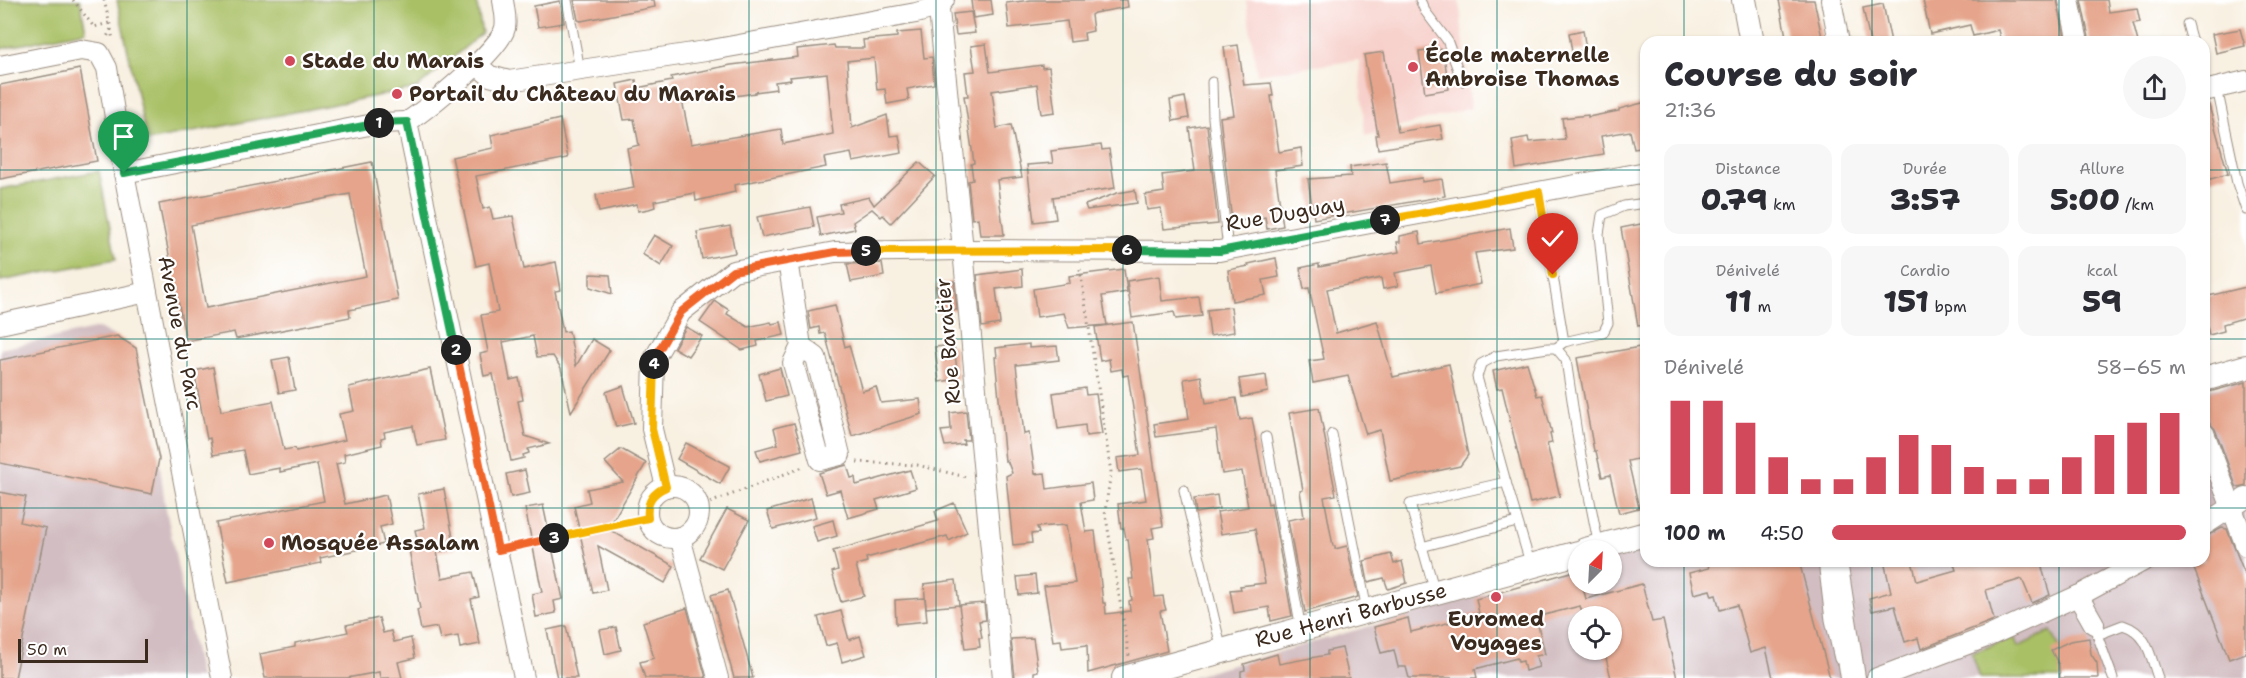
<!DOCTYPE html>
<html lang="fr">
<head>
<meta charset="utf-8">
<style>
	:root { --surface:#fff; --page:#f7f7f7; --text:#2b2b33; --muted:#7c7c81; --accent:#d1495b }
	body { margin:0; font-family:"Shantell Sans",sans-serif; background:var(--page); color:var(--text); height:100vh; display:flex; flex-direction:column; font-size:22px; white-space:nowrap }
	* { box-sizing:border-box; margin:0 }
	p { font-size:20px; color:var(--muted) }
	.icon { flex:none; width:33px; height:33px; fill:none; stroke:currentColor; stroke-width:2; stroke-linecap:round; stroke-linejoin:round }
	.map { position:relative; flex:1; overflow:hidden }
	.drawer { position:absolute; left:1640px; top:36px; width:570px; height:531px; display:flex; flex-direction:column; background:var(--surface); border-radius:18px; box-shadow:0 2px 4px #0004 }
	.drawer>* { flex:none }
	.needle { width:39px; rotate:24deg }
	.fabs { position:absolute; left:1568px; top:540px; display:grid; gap:12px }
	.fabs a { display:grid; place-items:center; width:54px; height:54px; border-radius:50%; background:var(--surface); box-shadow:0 2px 4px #0004; font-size:30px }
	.scale { position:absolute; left:18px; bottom:15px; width:130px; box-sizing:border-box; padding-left:6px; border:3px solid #3b2a1e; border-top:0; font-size:16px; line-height:21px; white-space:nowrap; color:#3b2a1e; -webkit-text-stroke:4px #fff; paint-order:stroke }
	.pin { position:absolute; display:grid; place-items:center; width:51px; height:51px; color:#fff; margin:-62px -26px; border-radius:50% 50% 50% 0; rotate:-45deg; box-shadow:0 0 6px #0007 }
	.pin .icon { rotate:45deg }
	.km { position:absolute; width:30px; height:30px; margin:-15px; border-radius:50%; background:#222; color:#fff; font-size:16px; line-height:30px; text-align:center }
	.round { display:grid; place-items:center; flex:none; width:63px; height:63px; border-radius:32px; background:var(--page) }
	.summary { display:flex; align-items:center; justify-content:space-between; height:102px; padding:0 24px }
	h1 { font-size:33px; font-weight:800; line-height:45px }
	.figures { display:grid; grid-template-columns:repeat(3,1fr); gap:9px; height:102px; padding:6px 24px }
	.figures div { display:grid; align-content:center; border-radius:15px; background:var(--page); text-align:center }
	.figures b { font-size:30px; font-weight:800 }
	.figures small { font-size:16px; font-weight:400 }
	.figures p { font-size:16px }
	.chart { height:168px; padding:12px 24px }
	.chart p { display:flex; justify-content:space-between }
	.chart svg { width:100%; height:108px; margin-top:6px; stroke:var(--accent); stroke-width:6 }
	ul { padding:0 24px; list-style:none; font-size:20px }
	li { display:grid; grid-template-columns:96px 72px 1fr; align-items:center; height:45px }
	li i { height:15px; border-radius:8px; background:var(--accent) }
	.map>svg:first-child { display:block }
</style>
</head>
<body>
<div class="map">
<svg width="2246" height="678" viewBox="0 0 2246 678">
	<rect width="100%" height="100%" fill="#fff"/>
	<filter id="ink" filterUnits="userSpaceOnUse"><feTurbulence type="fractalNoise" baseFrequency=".0167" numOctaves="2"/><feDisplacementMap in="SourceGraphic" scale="12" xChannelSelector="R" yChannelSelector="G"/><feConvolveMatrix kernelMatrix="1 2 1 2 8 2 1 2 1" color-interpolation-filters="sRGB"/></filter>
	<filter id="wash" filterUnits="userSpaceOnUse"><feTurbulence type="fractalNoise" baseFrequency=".008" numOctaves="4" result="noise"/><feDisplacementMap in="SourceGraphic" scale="24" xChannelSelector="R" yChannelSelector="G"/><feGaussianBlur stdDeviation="1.35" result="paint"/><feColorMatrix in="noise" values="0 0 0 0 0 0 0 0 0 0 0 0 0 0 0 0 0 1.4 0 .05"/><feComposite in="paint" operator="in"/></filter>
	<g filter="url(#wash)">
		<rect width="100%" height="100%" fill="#f8f0e1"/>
		<!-- built -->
		<polygon fill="#f7d0cb" points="1246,0 1459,0 1471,108 1365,136 1359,60 1257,74"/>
		<!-- industrial -->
		<g fill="#d2bec2" fill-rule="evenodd">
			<polygon points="99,328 136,348 159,459 165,504 200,678 0,678 0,349"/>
			<path d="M2246,378V678H1187L1578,567V584H1611V558L1645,549L1646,561H2204V391ZM1578,616H1611V650H1578Z"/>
		</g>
		<!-- green -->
		<g fill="#a9c065" stroke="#727542" stroke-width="1.5">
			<polygon points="0,0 80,0 86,31 0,49"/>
			<polygon points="117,0 476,0 482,33 417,88 147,141"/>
			<polygon points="99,171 116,259 0,281 0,189"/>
			<polygon points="2051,631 2059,646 2061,678 1980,678 1972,653 2014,637 2018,647"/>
		</g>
		<g id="blocks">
			<!-- building -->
			<g fill="#e5a48b" fill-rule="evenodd">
				<polygon points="574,0 654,0 655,7 581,21 578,20"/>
				<polygon points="971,0 991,0 993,15 973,18"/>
				<polygon points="1031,0 1127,0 1128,7 1094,13 1091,15 1093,31 1084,33 1085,40 1070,42 1067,21 1009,28 1006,3"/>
				<polygon points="1779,0 1814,0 1823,42 1787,42"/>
				<polygon points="1923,0 2057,0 2066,42 2001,42 1998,30 1973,36 1970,25 1930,34"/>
				<polygon points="2081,0 2107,0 2109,12 2137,8 2140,22 2133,23 2138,42 2090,42"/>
				<polygon points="560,1 564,23 538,27 534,6"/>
				<polygon points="1883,4 1891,42 1870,42 1863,8"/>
				<polygon points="971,12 975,33 956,35 953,14"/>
				<polygon points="2240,29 2245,46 2216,53 2212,34"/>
				<polygon points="1583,30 1586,50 1572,52 1569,33"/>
				<path d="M921,31L924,58L932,57L934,84L907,89L909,100L887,104L885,89L877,90L874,58L847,61L852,128L887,115L890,136L899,135L902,153L853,162L851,153L824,158L826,167L734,185L735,192L696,201L695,193L654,201L655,207L649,209L638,211L637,204L599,212L596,195L634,188L627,148L639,145L634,119L624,120L617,84L636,80L637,88L672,81L671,77L731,65L798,57L797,49L834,45L835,48H864L863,40L897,37V33ZM827,73L833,134L783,144L781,129L691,144L682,100L710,95L714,99L755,93V92L776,89L775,82L791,80L790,77Z"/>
				<polygon points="986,44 990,72 1042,65 1042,68 1049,67 1055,112 1041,114 1037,84 992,91 997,128 1011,125 1022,177 997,180 1004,235 980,235 978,218 972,219 968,181 973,180 971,164 974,163 964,96 968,96 965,72 975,71 971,46"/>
				<polygon points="1238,45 1244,85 1271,83 1273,96 1271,96 1279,152 1301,148 1303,166 1275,170 1283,226 1267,229 1265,217 1232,222 1220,117 1234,115 1224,47"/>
				<polygon points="1443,49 1449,89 1425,93 1419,52"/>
				<polygon points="1384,52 1398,132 1440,125 1443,139 1378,149 1376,135 1378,135 1364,55"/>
				<polygon points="80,69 97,161 0,179 0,85"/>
				<polygon points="1185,97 1189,118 1173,121 1170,100"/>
				<polygon points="1646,102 1646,147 1634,149 1630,131 1601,136 1604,154 1516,169 1512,140 1528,137 1529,142 1565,139 1562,118 1588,115 1588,117 1619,111 1619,109"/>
				<polygon points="2208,102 2228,174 2204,181 2204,103"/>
				<polygon points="560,119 568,158 476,176 483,209 490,207 493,219 513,216 524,269 556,262 561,290 555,291 563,332 569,331 576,366 592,339 610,350 571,412 561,368 553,356 537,357 533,336 503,342 510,380 519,378 523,400 518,401 525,436 549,444 528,449 529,453 523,455 524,458 511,461 493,374 484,376 480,354 488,352 481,315 498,312 489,263 476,266 452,157 493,148 491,135"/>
				<polygon points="1207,125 1218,224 1164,229 1161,208 1147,210 1145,195 1164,192 1162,175 1195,171 1189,128"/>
				<polygon points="1101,145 1102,150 1109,149 1115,188 1053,197 1056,219 1034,222 1027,165 1053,163 1051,151"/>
				<path d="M372,162L398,300L349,310L350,317L236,339L234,332L186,341L159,204ZM350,194L366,276L206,308L191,225Z"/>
				<polygon points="919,162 935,176 891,223 883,215 881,217 872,209 853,222 855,229 821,236 817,217 841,212 839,204 869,197 874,205"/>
				<polygon points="1386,162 1390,183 1422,178 1422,182 1442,179 1445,196 1314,219 1308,179 1351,176 1350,167"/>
				<polygon points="1135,190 1137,203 1087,210 1085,205 1117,193"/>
				<polygon points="810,207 814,227 762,237 757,217"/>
				<polygon points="1646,223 1646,325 1638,326 1621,228"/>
				<polygon points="730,226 735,253 702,259 697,232"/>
				<polygon points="1510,228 1513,248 1475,253 1481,284 1436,293 1431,266 1395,273 1398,286 1383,289 1381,278 1327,289 1336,333 1377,321 1393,377 1449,364 1468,455 1460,466 1390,481 1380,430 1366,434 1348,376 1313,383 1309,361 1324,359 1309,288 1304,289 1300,268 1319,264 1319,267 1399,252 1397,242 1400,242 1400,236 1414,233 1419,232 1421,244"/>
				<polygon points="654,235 673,246 661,266 642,254"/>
				<polygon points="1276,258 1279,277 1263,280 1266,295 1232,301 1228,270 1249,266 1248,264"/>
				<polygon points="882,263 884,276 851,282 847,264"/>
				<polygon points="1022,269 1023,286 996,289 1000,324 982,327 977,275"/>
				<polygon points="1124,269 1127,292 1102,296 1107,325 1069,328 1064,313 1037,317 1033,289 1070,283 1069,276"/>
				<polygon points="590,274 610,275 612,294 590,287"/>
				<polygon points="1159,276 1162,301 1199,297 1202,316 1176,319 1174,312 1132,318 1127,281"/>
				<polygon points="954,281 957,310 939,309 936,286"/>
				<polygon points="2246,287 2246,317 2223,324 2224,331 2209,335 2204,314 2204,297"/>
				<polygon points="715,301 729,310 727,314 748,327 771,322 772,324 781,322 784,335 757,341 758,346 742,350 700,322"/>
				<polygon points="835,305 845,347 849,345 862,391 876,387 881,403 920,399 922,414 852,436 825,333 820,334 819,327 811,329 808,311"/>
				<polygon points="1231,307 1234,332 1210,336 1207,310"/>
				<polygon points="1133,322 1163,526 1152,528 1154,538 1148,539 1155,597 1163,596 1164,603 1166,610 1160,611 1167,651 1088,673 1087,645 1062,648 1061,640 1053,641 1044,586 1075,583 1066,525 1037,527 1039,533 1031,534 1032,543 1013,545 1006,476 1012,473 1007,460 1005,461 995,357 997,357 996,348 1029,344 1029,348 1057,346 1059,360 1016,365 1024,434 1029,433 1035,474 1045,473 1047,489 1091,483 1093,500 1081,502 1086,532 1095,531 1103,603 1105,603 1106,614 1130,611 1129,601 1132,600 1129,579 1133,579 1128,539 1126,539 1124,528 1121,528 1118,504 1146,500 1141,469 1119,472 1117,458 1140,455 1128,375 1123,376 1122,369 1111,371 1109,359 1100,361 1095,327"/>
				<polygon points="686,327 702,336 688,356 674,348"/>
				<polygon points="117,336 136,348 159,459 152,494 0,463 0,360"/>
				<polygon points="954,345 958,379 939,382 935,347"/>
				<polygon points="1646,346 1646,457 1628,461 1639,508 1619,513 1610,475 1602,477 1596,451 1594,451 1577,358"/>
				<polygon points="289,357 295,390 279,393 272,360"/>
				<polygon points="1527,363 1537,396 1542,395 1552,433 1550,434 1552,443 1547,444 1560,496 1530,503 1502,388 1497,389 1493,371"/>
				<polygon points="213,367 221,411 273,401 284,450 295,448 296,451 345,440 339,414 354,411 349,387 430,369 445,440 417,445 413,426 384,432 385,437 381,438 382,445 344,454 345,462 336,464 345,504 386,495 392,524 380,527 384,544 320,558 321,563 228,582 216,523 324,501 317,464 280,472 280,468 248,474 243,450 213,455 210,438 207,439 194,371"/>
				<polygon points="780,368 787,396 766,401 759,374"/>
				<polygon points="1266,375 1268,392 1242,397 1239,379"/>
				<polygon points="1201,376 1206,403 1236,398 1240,420 1252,418 1263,479 1268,504 1271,503 1292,616 1271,621 1269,607 1234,613 1230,590 1241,589 1240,586 1265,583 1255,529 1221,534 1217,512 1248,507 1242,471 1222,474 1216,429 1156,437 1154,424 1189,419 1184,379"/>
				<polygon points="2246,382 2246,486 2240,488 2236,486 2215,429 2209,423 2204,403 2209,392"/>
				<polygon points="623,386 634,423 616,427 606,392"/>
				<polygon points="1085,388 1086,395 1096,394 1102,434 1086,436 1085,425 1058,429 1053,393"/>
				<polygon points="1319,408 1336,495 1324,497 1333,546 1335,546 1335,549 1347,546 1358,597 1305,612 1288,520 1304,517 1300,491 1303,490 1289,413"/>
				<polygon points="966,411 969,440 963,440 964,444 945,446 941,431 951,430 950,413"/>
				<polygon points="794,423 802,450 760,461 756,450 778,444 774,428"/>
				<polygon points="686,443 730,466 720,484 677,459"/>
				<polygon points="621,449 646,463 608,529 674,566 665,583 598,546 607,590 593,593 574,506 590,502 587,489 623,482 605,462"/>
				<polygon points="847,465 851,478 855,477 856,485 910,470 916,488 876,500 879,509 848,518 840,490 826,494 819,473"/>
				<polygon points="525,470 530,493 511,497 506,474"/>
				<polygon points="444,489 455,549 437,552 442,578 473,572 479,597 471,599 480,644 460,648 458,636 440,639 437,627 421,630 417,610 420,609 409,549 419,547 415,530 425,528 418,494"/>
				<polygon points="0,492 26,497 20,522 46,528 15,678 0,678"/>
				<polygon points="1217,495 1219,509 1196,513 1194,499"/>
				<polygon points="811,498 816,517 773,529 767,511"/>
				<polygon points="954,503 967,532 949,541 947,536 866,558 867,562 856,565 864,596 841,602 832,572 838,570 833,551 938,521 935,511"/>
				<polygon points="543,505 563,599 554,601 556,613 536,617 532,594 542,592 525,508"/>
				<polygon points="727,509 749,520 722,569 700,558"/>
				<polygon points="833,520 837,536 817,542 812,526"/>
				<polygon points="2222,528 2227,529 2246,577 2246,653 2229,659 2191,561 2204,561 2204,537"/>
				<polygon points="1391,554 1394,564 1402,561 1407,583 1388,589 1384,578 1368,582 1364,561"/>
				<polygon points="1707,561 1799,561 1830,678 1773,678 1766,648 1750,653 1737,605 1720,610 1716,595 1712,596 1710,590 1694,594 1689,573 1709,568"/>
				<polygon points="1884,561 1912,561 1917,581 1956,570 1953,561 2040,561 2050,595 2032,603 2022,579 1986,590 1994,620 1921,649 1918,638 1905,642 1895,606 1872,611 1869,598 1891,592"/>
				<polygon points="1578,570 1578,584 1582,584 1586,599 1642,584 1652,622 1663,620 1677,678 1611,678 1604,650 1611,650 1611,616 1583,616 1580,606 1536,617 1545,654 1536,656 1539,667 1525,671 1523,661 1518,662 1517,658 1475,669 1477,678 1409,678 1406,667 1398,667 1394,650 1381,653 1374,627 1408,618 1411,632 1463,619 1462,617 1479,613 1476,599"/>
				<polygon points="1035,575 1037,593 1019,595 1017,577"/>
				<polygon points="956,580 959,605 926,608 924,584"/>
				<polygon points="728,590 743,642 753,678 734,678 711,595"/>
				<polygon points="925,598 927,621 896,624 895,600"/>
				<polygon points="984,603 986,620 979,621 982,638 979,638 980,647 965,649 959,605"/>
				<polygon points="687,608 706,678 645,678 640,662 654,658 643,622"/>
				<polygon points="841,611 849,640 860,636 866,655 842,662 837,643 826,646 818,617"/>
				<polygon points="379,618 383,633 391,631 394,642 411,638 415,658 398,662 402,678 380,678 379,672 347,678 265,678 260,654 295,647 295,643 348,632 346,625"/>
				<polygon points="566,626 571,650 577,678 557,678 553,660 547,630"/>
				<polygon points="616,627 621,650 605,654 600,630"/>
				<polygon points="1033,638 1038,671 1034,672 1034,678 1015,678 1011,639"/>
				<polygon points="2089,638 2091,654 2097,663 2098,678 2060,678 2059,665 2051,650 2070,641"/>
				<polygon points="1342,648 1349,678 1241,678 1241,671 1245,670 1244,664 1277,654 1279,664 1327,655 1327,651"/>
			</g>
		</g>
	</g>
	<g filter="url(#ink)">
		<use href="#blocks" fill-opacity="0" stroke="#9a8d80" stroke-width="1.5"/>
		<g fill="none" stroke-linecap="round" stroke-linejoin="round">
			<!-- service casing -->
			<g stroke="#9a8d80" stroke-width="11">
				<g id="service">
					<polyline points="567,0 580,70"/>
					<polyline points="1420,0 1425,11 1447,40 1462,81"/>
					<polyline points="2187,24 2192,42"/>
					<polyline points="1212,82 1213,118 1228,249"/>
					<polyline points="2217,88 2237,183 2246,210"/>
					<polyline points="1539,192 1564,342"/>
					<polyline points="1556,348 1566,360 1578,440 1599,547"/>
					<polyline points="1332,434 1367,610"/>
					<polyline points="1266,437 1301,629"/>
					<polyline points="1184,490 1222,651"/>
					<polyline points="1421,547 1517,522"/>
					<polyline points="1823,561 1830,620 1839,659"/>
					<polyline points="1531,566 1506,482 1477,377 1481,364 1496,356 1548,348 1556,348 1564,342 1603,333 1608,323 1599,234 1602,215 1624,206 1646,203"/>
					<polyline points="1435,592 1410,504 1506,482"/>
					<polyline points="2095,629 2113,678"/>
					<path d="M2097,635L2123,625C2148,633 2150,655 2158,678"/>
				</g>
			</g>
			<!-- minor casing -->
			<g stroke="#9a8d80" stroke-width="22">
				<g id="minor">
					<polyline points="938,0 963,250 1003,678"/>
					<polyline points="1831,0 1839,42"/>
					<polyline points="2069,0 2078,42"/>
					<polyline points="476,64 490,76 509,81 706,51 916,13 938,7 944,0"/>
					<polyline points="0,66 81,50 99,53 107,68 124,173 222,678"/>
					<polyline points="2204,91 2246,81"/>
					<polyline points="407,122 524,678"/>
					<path d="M407,122C427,109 500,50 505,28C507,19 504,9 503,0"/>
					<polyline points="124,173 379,123 407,122"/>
					<polyline points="788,260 801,346 793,363 820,460 840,455 816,357 801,346"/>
					<polyline points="0,324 147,292"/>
					<polyline points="2204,433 2246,546"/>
					<circle cx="673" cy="512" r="26"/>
					<polyline points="666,487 652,429 654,359 681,312 733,271 835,252 963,250 1219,251 1646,172"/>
					<polyline points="2204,525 2246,498"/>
					<polyline points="680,537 718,678"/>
					<polyline points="2078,596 2094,624"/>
					<polyline points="1877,678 1989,636 2082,594 2143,561"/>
				</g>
			</g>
			<!-- tertiary casing -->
			<g stroke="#9a8d80" stroke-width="26">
				<g id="tertiary">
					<polyline points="1744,0 1752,42"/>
					<polyline points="2204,379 2246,367"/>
					<polyline points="1585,550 1646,534"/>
					<polyline points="1835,561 1853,678"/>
					<polyline points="1124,678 1578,553"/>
				</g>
			</g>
			<!-- path -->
			<g stroke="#9a8d80" stroke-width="3" stroke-dasharray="1.5 4.5" stroke-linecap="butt">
				<polyline points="73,0 94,27 109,23"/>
				<polyline points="104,0 111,29 107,37"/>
				<polyline points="111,29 113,40"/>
				<polyline points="1080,269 1111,472 1105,511 1129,656"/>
				<polyline points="857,462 917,465 966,477"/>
				<polyline points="699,507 803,467"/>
				<polyline points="515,546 648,518"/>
			</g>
			<!-- service -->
			<use href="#service" stroke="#fff" stroke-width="9"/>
			<!-- minor -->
			<use href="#minor" stroke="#fff" stroke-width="20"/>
			<!-- tertiary -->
			<use href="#tertiary" stroke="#fff" stroke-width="24"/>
		</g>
	</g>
	<g fill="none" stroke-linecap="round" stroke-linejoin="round" filter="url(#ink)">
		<!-- split-1 casing -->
		<g stroke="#fff" stroke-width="12">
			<polyline id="split-1" points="124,173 379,123"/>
		</g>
		<!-- split-2 casing -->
		<g stroke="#fff" stroke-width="12">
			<polyline id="split-2" points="379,123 407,122 456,350"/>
		</g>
		<!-- split-3 casing -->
		<g stroke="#fff" stroke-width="12">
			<polyline id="split-3" points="456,350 498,550 554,538"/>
		</g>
		<!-- split-4 casing -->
		<g stroke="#fff" stroke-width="12">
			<path id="split-4" d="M554,538L648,518C646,502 652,493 666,487L652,429L654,364"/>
		</g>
		<!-- split-5 casing -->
		<g stroke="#fff" stroke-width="12">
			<polyline id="split-5" points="654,364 654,359 681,312 733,271 835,252 866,251"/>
		</g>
		<!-- split-6 casing -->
		<g stroke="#fff" stroke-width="12">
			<polyline id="split-6" points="866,251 1127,250"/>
		</g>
		<!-- split-7 casing -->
		<g stroke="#fff" stroke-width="12">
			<polyline id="split-7" points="1127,250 1220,251 1385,220"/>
		</g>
		<!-- split-8 casing -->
		<g stroke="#fff" stroke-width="12">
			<polyline id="split-8" points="1385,220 1539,192 1553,275"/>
		</g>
		<!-- split-1 -->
		<use href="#split-1" stroke="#22a559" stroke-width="8"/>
		<!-- split-2 -->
		<use href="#split-2" stroke="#22a559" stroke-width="8"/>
		<!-- split-3 -->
		<use href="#split-3" stroke="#f0652b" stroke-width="8"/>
		<!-- split-4 -->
		<use href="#split-4" stroke="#f5b400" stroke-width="8"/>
		<!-- split-5 -->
		<use href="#split-5" stroke="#f0652b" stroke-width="8"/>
		<!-- split-6 -->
		<use href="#split-6" stroke="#f5b400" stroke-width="8"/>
		<!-- split-7 -->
		<use href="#split-7" stroke="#22a559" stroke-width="8"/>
		<!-- split-8 -->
		<use href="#split-8" stroke="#f5b400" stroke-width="8"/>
	</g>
	<!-- grid -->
	<path fill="none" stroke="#0f766e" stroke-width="1.5" stroke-opacity="0.55" d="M187,0V678M374,0V678M562,0V678M749,0V678M936,0V678M1123,0V678M1310,0V678M1497,0V678M1684,0V42M1872,0V42M2059,0V42M0,170H1646M2204,170H2246M0,339H1646M2204,339H2246M0,508H1646M2204,508H2246M1684,561V678M1872,561V678M2059,561V678"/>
	<!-- markers -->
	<g fill="#d1495b" stroke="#fff" stroke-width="2">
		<circle cx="290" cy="61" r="6"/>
		<circle cx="1413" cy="67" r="6"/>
		<circle cx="397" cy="94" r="6"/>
		<circle cx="269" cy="543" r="6"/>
		<circle cx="1496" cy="597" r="6"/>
	</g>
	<g text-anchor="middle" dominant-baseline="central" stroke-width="4.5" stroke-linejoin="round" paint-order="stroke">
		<!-- poi labels -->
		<g font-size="21" font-weight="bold" fill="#3b2a1e" stroke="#fff" text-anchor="start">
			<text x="1425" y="55">École maternelle<tspan x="1425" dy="24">Ambroise Thomas</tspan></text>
			<text x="302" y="61">Stade du Marais</text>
			<text x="409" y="94">Portail du Château du Marais</text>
			<text x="281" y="543">Mosquée Assalam</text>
			<text x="1496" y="619" text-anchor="middle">Euromed<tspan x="1496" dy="24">Voyages</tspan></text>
		</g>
		<!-- street labels -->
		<g font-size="21" fill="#3b2a1e" stroke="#fff">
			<text transform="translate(1285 214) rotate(-10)">Rue Duguay</text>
			<text transform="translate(180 333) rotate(79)">Avenue du Parc</text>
			<text transform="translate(948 341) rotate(-95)">Rue Baratier</text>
			<text transform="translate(1351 615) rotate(-15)">Rue Henri Barbusse</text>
		</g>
	</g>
</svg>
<div class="fabs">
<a><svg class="needle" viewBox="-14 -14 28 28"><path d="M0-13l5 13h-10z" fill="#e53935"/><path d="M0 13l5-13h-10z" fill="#7c7c81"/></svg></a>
<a><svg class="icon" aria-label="locate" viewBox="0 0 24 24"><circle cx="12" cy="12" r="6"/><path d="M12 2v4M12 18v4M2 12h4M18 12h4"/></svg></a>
</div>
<div class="scale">50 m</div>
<div class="pin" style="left:124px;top:173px;background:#1e9e55"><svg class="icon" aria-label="arrive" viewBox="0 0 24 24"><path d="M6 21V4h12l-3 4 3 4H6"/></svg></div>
<div class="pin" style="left:1553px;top:275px;background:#d93025"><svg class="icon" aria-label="check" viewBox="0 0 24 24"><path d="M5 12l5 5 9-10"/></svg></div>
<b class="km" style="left:379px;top:123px">1</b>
<b class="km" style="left:456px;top:350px">2</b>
<b class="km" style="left:554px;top:538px">3</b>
<b class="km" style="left:654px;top:364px">4</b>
<b class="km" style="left:866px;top:251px">5</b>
<b class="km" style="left:1127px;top:250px">6</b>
<b class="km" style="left:1385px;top:220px">7</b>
<section class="drawer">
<div class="summary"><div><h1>Course du soir</h1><p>21:36</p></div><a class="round"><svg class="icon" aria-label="share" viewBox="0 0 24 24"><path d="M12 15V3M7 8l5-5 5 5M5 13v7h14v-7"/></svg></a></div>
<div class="figures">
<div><p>Distance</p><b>0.79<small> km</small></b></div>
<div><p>Durée</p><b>3:57</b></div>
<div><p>Allure</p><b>5:00<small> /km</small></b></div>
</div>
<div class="figures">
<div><p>Dénivelé</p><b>11<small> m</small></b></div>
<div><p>Cardio</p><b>151<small> bpm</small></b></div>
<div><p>kcal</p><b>59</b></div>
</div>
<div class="chart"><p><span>Dénivelé</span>58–65 m</p>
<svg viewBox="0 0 160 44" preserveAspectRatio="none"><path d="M5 44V6M15 44V6M25 44V15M35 44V29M45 44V38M55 44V38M65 44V29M75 44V20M85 44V24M95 44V33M105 44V38M115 44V38M125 44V29M135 44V20M145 44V15M155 44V11"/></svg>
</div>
<ul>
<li><b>100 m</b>4:50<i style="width:100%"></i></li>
</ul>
</section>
</div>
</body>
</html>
